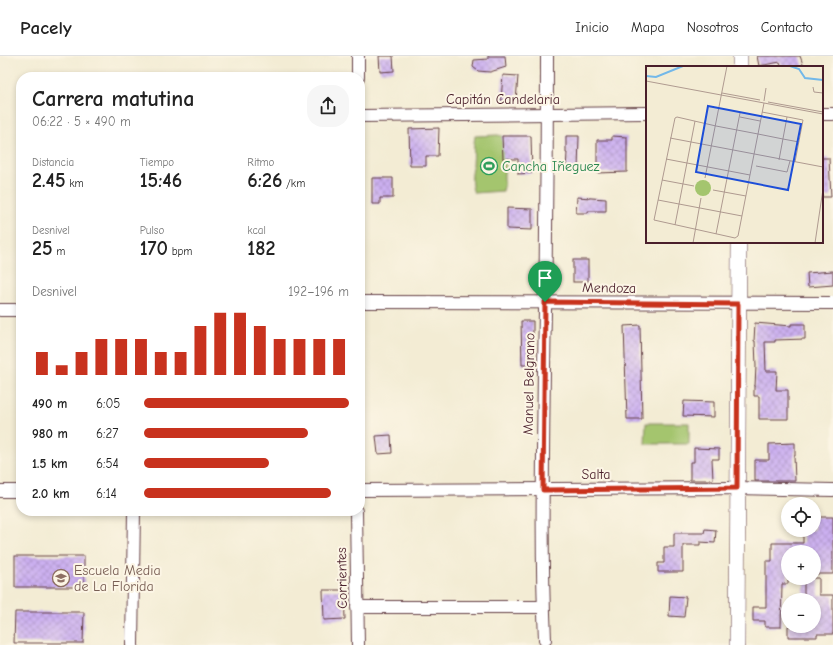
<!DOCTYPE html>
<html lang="es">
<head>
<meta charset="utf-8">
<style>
	:root { --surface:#fff; --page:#f6f6f6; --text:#222; --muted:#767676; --line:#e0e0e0; --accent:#c8321e }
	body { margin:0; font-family:"Comic Neue",sans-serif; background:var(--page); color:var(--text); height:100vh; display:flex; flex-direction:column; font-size:15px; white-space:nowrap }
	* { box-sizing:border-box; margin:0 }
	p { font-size:13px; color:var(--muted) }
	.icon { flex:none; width:22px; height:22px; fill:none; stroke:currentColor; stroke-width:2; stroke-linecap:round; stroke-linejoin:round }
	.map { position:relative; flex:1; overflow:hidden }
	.details { position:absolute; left:16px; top:16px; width:349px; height:444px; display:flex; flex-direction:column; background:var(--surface); border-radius:16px; box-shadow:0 2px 6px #0003 }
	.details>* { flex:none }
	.tools { position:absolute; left:781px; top:441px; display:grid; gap:8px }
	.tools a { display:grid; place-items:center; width:40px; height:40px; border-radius:50%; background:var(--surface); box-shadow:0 2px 6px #0003; font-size:20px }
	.pin { position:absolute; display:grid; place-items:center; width:34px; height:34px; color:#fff; margin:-41px -17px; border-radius:50% 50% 50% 0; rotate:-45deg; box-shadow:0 0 4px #0007 }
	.pin .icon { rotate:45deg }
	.round { display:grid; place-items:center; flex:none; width:42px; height:42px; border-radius:16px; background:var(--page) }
	.head { display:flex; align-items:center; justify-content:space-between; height:68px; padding:0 16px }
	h1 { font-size:22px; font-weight:700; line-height:30px }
	.metrics { display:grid; grid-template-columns:repeat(3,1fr); gap:6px; height:68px; padding:4px 16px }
	.metrics div { display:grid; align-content:center }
	.metrics b { font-size:20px; font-weight:700 }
	.metrics small { font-size:11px; font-weight:400 }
	.metrics p { font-size:11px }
	.chart { height:112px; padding:8px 16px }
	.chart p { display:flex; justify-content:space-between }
	.chart svg { width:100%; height:72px; margin-top:4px; stroke:var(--accent); stroke-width:6 }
	ul { padding:0 16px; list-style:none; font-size:13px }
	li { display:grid; grid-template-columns:64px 48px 1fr; align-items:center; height:30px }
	li i { height:10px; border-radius:5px; background:var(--accent) }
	header { display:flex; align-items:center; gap:24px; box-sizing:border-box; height:56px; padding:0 20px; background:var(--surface); border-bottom:1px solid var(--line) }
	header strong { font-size:19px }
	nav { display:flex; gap:22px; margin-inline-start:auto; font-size:14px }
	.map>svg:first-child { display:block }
</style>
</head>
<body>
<header>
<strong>Pacely</strong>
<nav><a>Inicio</a><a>Mapa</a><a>Nosotros</a><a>Contacto</a></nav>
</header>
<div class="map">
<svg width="833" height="589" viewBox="0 0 833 589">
	<defs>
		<pattern id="building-cross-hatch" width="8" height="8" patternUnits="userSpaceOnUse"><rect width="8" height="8" fill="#ccb0f1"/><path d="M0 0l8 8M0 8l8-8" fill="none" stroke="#a88fc3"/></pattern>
	</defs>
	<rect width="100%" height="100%" fill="#fcf5e5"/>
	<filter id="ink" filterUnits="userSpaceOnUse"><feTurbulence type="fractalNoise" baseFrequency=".025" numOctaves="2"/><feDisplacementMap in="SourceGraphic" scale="8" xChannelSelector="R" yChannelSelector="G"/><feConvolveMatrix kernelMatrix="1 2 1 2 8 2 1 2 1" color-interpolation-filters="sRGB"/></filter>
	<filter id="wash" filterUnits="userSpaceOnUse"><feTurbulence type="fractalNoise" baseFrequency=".012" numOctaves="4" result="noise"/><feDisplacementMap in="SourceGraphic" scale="16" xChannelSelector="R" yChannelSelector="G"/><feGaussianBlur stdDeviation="0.9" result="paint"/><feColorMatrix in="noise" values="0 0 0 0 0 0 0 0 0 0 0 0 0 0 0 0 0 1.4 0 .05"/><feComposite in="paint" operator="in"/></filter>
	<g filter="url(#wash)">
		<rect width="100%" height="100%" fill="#f3ecd4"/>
		<!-- pitch -->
		<g fill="#a4c56e" stroke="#77724c">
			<path d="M498,79L505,81L506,106L504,118V130L503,135L474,137C470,128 472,119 473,109C474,99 473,90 475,80Z"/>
			<polygon points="646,367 689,367 689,388 645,388"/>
		</g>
		<g id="blocks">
			<!-- building -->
			<g fill="url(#building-cross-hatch)">
				<polygon points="379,0 393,0 394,15 380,16"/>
				<polygon points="488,0 505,0 506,11 490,16 478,15 473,11 474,4 488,3"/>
				<polygon points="757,0 800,0 804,11 782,11 780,6 759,10"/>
				<polygon points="503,19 518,20 516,45 501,44"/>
				<polygon points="439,72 438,100 426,100 426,110 410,110 409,73"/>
				<polygon points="502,80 531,80 532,117 518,118 518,103 503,103"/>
				<polygon points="566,80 579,80 578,114 566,114 567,97 566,97"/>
				<polygon points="612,80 627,81 627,116 597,117 597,84 612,84"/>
				<polygon points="822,102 829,102 831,141 822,141"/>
				<polygon points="372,122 393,122 393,142 380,142 380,148 372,148"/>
				<polygon points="577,141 606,143 606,155 588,155 588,157 576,157"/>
				<polygon points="507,152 532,153 532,174 507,173"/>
				<rect x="573" y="204" width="15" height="22"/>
				<polygon points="833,215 833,229 808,231 807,217"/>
				<polygon points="521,265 533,265 533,309 522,309"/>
				<polygon points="755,267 791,270 791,268 805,268 805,283 775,284 775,286 765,286 766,315 777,315 776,334 788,334 788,363 759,363 759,340 754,340 754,330 755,330 756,310 755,285 754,285"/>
				<polygon points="640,269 642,363 627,363 624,270"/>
				<polygon points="684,345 714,346 714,361 683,360"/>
				<polygon points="391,379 392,397 378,398 376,380"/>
				<polygon points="795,387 795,400 794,400 795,425 755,425 755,404 769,404 769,388"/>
				<polygon points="694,392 719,393 719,403 712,403 713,424 690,424 690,406 694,406"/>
				<polygon points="814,461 833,461 833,518 814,518 814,496 788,496 788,528 782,528 781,571 765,571 765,565 753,565 753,551 766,551 766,505 772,505 772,487 803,487 803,474 814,474"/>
				<polygon points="705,473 716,474 715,487 700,486 700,489 683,489 683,516 658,516 658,507 664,507 664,491 674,491 674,477 704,477"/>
				<rect x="15" y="500" width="69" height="31"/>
				<polygon points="804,522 819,522 819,539 833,539 833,578 817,578 817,581 788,581 788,570 814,570 814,544 804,544"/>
				<polygon points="323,534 344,534 345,563 324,564"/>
				<polygon points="670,540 686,541 684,561 669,560"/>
				<polygon points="15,556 84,556 83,587 14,587"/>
			</g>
		</g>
	</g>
	<g filter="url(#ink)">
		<use href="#blocks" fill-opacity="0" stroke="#633e44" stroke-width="1"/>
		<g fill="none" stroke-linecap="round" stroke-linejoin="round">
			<!-- minor casing -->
			<g stroke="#633e44" stroke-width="14">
				<g id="minor">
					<polyline points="358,21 358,0"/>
					<polyline points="822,58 833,58"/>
					<polyline points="360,60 647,57"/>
					<polyline points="360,246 833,247"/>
					<polyline points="0,254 21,254"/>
					<polyline points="360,434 737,432 833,434"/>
					<polyline points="0,435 21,435"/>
					<polyline points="356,455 358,589"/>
					<polyline points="357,551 543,551"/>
					<path d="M545,584C541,494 543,403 544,312C546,208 547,104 547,0"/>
					<polyline points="132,589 134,455"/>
				</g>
			</g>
			<!-- tertiary casing -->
			<g stroke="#633e44" stroke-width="16">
				<g id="tertiary">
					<polyline points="740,11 740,0"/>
					<polyline points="737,589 739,186"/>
				</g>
			</g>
			<!-- minor -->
			<use href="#minor" stroke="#fff" stroke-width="12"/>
			<!-- tertiary -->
			<use href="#tertiary" stroke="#fff" stroke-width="15"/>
		</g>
	</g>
	<g fill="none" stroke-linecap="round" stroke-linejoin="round" filter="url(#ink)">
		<!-- route casing -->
		<g stroke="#fff" stroke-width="8">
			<polygon id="route" points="545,246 738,248 737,432 543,434"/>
		</g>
		<!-- route -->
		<use href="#route" stroke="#c8321e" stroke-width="5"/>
	</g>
	<!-- icons -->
	<defs>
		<g id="stadium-ring" transform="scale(0.9)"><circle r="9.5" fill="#fcf5e5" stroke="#2e9e5b" stroke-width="1.5"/><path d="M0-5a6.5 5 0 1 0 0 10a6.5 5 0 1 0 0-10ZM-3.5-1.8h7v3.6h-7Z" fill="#2e9e5b"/></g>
		<g id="school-ring" transform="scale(0.9)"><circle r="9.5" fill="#fcf5e5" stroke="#8d6e63" stroke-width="1.5"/><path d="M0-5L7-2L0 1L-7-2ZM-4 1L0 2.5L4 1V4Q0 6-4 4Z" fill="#8d6e63"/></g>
	</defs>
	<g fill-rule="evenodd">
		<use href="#stadium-ring" x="489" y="110"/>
		<use href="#school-ring" x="61" y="522"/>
	</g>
	<g text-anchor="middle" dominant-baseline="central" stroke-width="4" stroke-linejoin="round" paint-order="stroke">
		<!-- street labels -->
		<g font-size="14" fill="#4a1f2b" stroke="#fcf5e5">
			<text x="503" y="43">Capitán Candelaria</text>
			<text transform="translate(609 232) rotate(1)">Mendoza</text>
			<text transform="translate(529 328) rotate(-89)">Manuel Belgrano</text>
			<text x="596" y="418">Salta</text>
			<text transform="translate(342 522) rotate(-91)">Corrientes</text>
		</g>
		<!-- leisure labels -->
		<g font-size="14" fill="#27864d" stroke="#fcf5e5" text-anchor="start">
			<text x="502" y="110">Cancha Iñeguez</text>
		</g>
		<!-- education labels -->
		<g font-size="14" fill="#785e54" stroke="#fcf5e5" text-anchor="start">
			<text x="74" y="514">Escuela Media<tspan x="74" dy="16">de La Florida</tspan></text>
		</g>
	</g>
	<!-- overview -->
	<g transform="translate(646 10)">
		<rect width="177" height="177" fill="#f3ecd4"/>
		<path d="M49 122a8 8 0 1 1 16 0a8 8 0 1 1-16 0Z" fill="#a4c56e"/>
		<path fill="none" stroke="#73b8e9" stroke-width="2" d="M144,0L153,3L159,12L177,14M0,10L10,11L37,0"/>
		<path fill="none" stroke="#af9a90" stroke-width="1" d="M0,15L177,48M167,21L168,26L177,27M76,27L114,34M118,35L120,22M122,36L177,46M118,37L112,68L92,170L89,172L8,154L29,52L31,51L70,60L112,68L137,73L153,76M116,46L157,54L149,96M94,51L114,55M24,72L177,101M20,93L104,109M133,94L141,51M110,100L141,106L144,95M59,112L81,0M16,114L48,120M67,124L100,130M12,134L96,150M29,159L49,55M70,168L94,47M47,177L55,132M169,177L177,123"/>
		<path fill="#1d4ed8" fill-opacity="0.15" stroke="#1d4ed8" stroke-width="2" d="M62,40L155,58L142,124L50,106Z"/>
		<rect width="177" height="177" fill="none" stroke="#4a1f2b" stroke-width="2"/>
	</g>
</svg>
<div class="tools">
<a><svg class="icon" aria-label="locate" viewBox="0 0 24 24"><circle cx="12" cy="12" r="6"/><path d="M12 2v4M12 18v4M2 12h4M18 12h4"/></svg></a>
<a>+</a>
<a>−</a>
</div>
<div class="pin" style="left:545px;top:246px;background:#1e9e55"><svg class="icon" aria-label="arrive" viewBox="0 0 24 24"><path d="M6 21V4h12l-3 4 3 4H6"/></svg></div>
<section class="details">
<div class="head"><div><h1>Carrera matutina</h1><p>06:22 · 5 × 490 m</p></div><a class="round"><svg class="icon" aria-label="share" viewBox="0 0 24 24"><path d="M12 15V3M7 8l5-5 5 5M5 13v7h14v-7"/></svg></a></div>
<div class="metrics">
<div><p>Distancia</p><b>2.45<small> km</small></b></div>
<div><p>Tiempo</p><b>15:46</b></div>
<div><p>Ritmo</p><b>6:26<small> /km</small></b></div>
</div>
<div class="metrics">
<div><p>Desnivel</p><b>25<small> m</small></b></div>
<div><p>Pulso</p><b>170<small> bpm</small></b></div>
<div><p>kcal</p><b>182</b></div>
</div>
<div class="chart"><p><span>Desnivel</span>192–196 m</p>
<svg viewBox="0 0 160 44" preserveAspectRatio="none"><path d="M5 44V30M15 44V38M25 44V30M35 44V22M45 44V22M55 44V22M65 44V30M75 44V30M85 44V14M95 44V6M105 44V6M115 44V14M125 44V22M135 44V22M145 44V22M155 44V22"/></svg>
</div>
<ul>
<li><b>490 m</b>6:05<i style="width:100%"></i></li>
<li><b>980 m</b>6:27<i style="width:80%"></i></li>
<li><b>1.5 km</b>6:54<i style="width:61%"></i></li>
<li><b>2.0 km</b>6:14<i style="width:91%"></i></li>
</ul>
</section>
</div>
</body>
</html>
